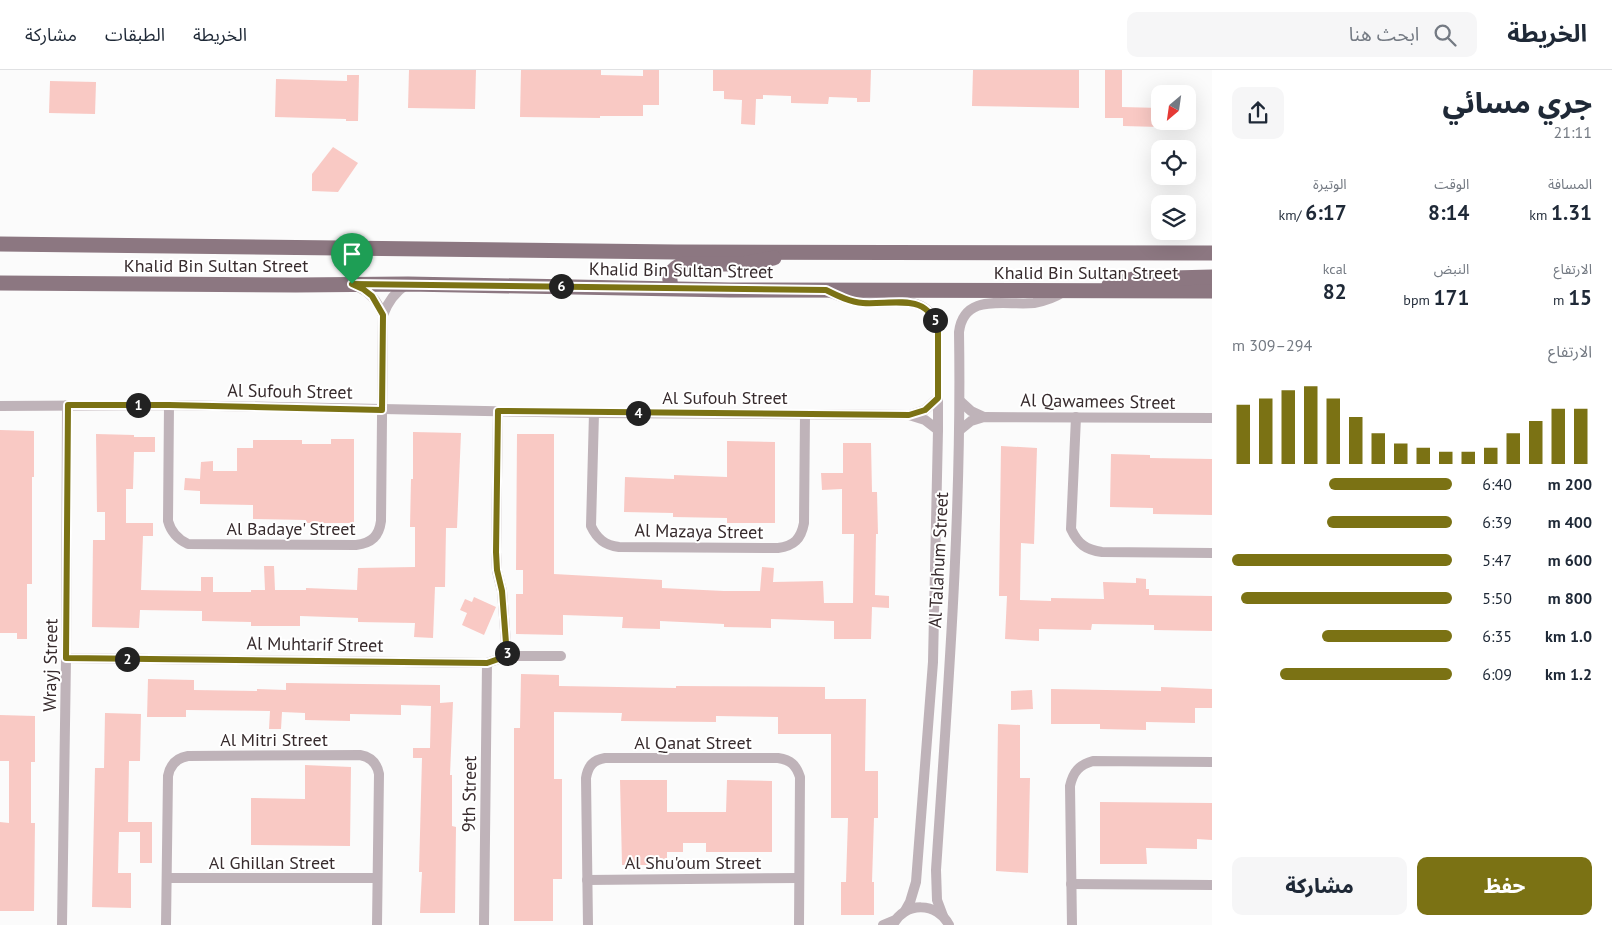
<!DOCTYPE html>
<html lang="ar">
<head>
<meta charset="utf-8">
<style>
	:root { --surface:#fff; --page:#f6f6f7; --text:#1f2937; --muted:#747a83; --line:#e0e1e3; --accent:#7b7214 }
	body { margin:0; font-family:"PT Sans","Noto Sans Arabic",sans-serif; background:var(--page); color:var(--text); direction:rtl; height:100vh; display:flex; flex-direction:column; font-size:19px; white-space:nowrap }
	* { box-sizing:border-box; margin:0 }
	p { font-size:16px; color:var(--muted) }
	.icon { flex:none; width:28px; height:28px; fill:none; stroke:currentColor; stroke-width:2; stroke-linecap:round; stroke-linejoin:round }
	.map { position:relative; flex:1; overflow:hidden; direction:ltr }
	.side { display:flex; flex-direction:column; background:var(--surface); width:400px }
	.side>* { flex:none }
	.needle { width:32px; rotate:209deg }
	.fabs { position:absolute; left:1151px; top:15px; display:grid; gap:10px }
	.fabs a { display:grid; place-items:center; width:45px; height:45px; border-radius:10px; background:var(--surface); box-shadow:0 5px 20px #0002; font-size:25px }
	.pin { position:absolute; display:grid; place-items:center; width:42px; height:42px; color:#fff; margin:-51px -21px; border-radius:50% 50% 50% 0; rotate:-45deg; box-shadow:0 0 5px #0007 }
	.pin .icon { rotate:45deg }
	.km { position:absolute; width:25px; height:25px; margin:-12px; border-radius:50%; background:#222; color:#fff; font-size:14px; line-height:25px; text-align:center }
	.round { display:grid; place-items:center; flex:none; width:52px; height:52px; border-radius:10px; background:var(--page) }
	.summary { display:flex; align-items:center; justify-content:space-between; height:85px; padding:0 20px }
	h1 { font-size:28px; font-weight:800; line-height:38px }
	.stats { display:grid; grid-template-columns:repeat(3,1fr); gap:8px; height:85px; padding:5px 20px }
	.stats div { display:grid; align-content:center }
	.stats b { font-size:21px; font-weight:800 }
	.stats small { font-size:14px; font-weight:400 }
	.stats p { font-size:14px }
	.chart { height:140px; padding:10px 20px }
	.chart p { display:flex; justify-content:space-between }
	.chart svg { width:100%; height:90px; margin-top:5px; stroke:var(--accent); stroke-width:6 }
	.button { display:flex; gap:10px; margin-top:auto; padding:10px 20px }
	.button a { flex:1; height:58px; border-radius:10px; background:var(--accent); color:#fff; font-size:20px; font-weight:800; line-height:58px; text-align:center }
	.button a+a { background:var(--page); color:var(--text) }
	ul { padding:0 20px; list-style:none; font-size:16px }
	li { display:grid; grid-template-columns:80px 60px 1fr; align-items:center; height:38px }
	li i { height:12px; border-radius:6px; background:var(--accent) }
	header { display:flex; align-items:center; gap:30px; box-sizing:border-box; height:70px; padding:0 25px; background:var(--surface); border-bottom:1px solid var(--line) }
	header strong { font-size:24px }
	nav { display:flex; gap:28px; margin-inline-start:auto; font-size:18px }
	.search { width:350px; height:45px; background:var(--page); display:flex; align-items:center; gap:12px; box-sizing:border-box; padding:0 18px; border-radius:10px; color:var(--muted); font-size:19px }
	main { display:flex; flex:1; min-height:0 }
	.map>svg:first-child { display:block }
</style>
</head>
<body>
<header>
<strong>الخريطة</strong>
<div class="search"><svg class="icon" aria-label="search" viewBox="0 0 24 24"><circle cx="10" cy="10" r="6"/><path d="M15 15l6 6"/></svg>ابحث هنا</div>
<nav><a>الخريطة</a><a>الطبقات</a><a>مشاركة</a></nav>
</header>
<main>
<section class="side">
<div class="summary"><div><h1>جري مسائي</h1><p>21:11</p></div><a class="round"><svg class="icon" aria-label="share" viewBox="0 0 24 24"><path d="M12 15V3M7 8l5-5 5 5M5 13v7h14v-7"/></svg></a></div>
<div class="stats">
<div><p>المسافة</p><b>1.31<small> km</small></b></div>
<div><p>الوقت</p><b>8:14</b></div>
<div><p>الوتيرة</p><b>6:17<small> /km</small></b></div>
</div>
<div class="stats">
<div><p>الارتفاع</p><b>15<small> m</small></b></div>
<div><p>النبض</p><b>171<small> bpm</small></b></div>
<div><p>kcal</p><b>82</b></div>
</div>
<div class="chart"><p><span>الارتفاع</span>294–309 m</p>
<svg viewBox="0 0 160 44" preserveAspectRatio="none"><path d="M5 44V15M15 44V12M25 44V8M35 44V6M45 44V12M55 44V21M65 44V29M75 44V34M85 44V36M95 44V38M105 44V38M115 44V36M125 44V29M135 44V23M145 44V17M155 44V17"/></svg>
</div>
<ul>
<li><b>200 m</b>6:40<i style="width:56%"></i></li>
<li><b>400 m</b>6:39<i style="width:57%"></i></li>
<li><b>600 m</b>5:47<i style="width:100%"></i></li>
<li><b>800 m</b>5:50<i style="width:96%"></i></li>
<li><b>1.0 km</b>6:35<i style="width:59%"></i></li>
<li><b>1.2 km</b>6:09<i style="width:78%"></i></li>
</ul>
<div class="button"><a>حفظ</a><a>مشاركة</a></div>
</section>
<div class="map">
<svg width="1212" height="855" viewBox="0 0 1212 855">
	<rect width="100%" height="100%" fill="#fbfbfb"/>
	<!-- building -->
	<g fill="#f9c9c4">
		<polygon points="409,0 476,0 475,39 408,38"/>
		<polygon points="521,0 601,0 601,5 643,6 643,0 659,0 659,35 643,35 643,46 600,46 600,48 520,47"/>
		<polygon points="713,0 871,0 870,32 857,32 857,28 829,27 828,34 791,33 791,26 763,25 763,29 756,29 755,55 741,54 742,30 724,29 724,21 713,21"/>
		<polygon points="973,0 1079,0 1079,38 972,36"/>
		<polygon points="1105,0 1122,0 1122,37 1160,38 1160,57 1123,56 1123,48 1105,48"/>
		<polygon points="347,5 359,5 358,51 346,51 346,49 275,47 276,9 347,11"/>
		<polygon points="50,11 96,12 95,44 49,43"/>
		<polygon points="333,77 358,93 338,122 312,121 312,104"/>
		<polygon points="0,360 34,361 34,407 32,407 32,514 27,514 27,569 17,569 17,563 0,563"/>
		<polygon points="413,362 461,363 457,458 446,458 445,517 435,517 433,568 414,567 415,553 358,552 358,548 300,546 300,556 251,556 251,552 202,551 202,541 140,540 139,558 92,557 93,470 105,470 105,442 97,442 96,364 134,365 134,367 155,367 155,382 134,382 133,419 126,419 126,453 153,453 153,466 143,466 141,520 201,521 201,507 213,507 213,522 251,522 251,520 265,520 264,496 274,496 275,520 306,520 306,518 357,520 358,498 415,497 415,457 410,457 411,409 413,409"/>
		<polygon points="517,364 554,364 554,504 662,510 662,518 724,521 760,521 762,497 774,498 773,512 823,511 824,533 853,533 854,464 842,464 842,419 822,420 821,403 843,403 843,373 871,373 872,422 877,422 878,464 876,464 875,525 889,526 889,538 872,537 871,569 834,569 834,551 771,549 771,558 724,557 724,554 660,551 660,559 622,558 623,547 563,545 563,565 516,564 516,524 523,524 523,500 516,500"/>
		<polygon points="331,369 354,369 354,453 306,453 306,450 253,449 253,435 200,434 200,421 184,420 185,408 200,409 201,392 213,391 213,401 237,401 237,378 253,378 253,370 302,370 302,374 331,374"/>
		<polygon points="727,371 775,372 775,453 727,453 727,448 673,447 673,443 624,442 625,407 674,409 674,405 727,407"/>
		<polygon points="1001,376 1037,378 1034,474 1021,473 1020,530 1051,531 1051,528 1104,529 1103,512 1136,513 1136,508 1146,509 1146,519 1149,519 1149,525 1212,526 1212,561 1154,560 1154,555 1092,554 1091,560 1039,559 1039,571 1005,569 1007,526 999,526"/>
		<polygon points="1111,384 1150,385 1150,388 1212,389 1212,445 1153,444 1153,438 1110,437"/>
		<polygon points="474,527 496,537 484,565 462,555 467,543 460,540 465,529 472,532"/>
		<polygon points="521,604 559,605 559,616 676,618 676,616 825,617 825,629 866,629 865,701 878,701 878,748 874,748 872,812 874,812 874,845 841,845 841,812 846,812 848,748 831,748 831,664 778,664 778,647 716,646 716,652 621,651 622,643 554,642 554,709 562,709 562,809 553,809 553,851 514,851 514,658 520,658"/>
		<polygon points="148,609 194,610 194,620 257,621 257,619 286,620 286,613 440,615 440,633 453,632 450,705 452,705 452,756 456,757 455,843 420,843 422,802 419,802 422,688 413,688 413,678 430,678 431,636 401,635 401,645 350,644 350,651 305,650 305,643 282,642 281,659 269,659 270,641 186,640 186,647 147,647"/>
		<polygon points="1161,617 1212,619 1212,638 1195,638 1195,653 1146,652 1146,660 1100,659 1100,654 1051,654 1051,619 1161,621"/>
		<polygon points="1032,620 1033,639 1011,640 1011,621"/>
		<polygon points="105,643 141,644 140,691 129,691 128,752 152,752 152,793 140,793 140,762 119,762 118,803 131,803 131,838 92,837 95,698 104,698"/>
		<polygon points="0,645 35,646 35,692 31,692 31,753 35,753 34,841 0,841 0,752 9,753 9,691 0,691"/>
		<polygon points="998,654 1020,655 1020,708 1030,708 1028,803 996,801"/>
		<polygon points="305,695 351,697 350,776 251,775 251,728 305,729"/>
		<polygon points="620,710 667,710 667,742 726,742 727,710 772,711 772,782 706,782 706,773 683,773 683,782 667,782 667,795 622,795"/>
		<polygon points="1100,732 1212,733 1212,770 1197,769 1197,779 1146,778 1147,794 1100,794"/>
	</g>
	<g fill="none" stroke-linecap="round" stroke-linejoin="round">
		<!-- minor -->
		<g stroke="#bfb3b9" stroke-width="10">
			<path d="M355,216C370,221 377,231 383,245"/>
			<path d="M831,223C841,227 850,231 861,232C892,236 930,219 938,262V360L933,592L916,812L910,832L905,841"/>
			<polyline points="960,331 971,341 984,347"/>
			<path d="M169,335L168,451C171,462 177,469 188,474L356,475C372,473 379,466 381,451L383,245C388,231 395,222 407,214"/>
			<polyline points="0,336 169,335 594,343 909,345 925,350 938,360"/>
			<polyline points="498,341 496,482 497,501 502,521 507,586"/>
			<path d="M594,343L591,456C597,469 605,475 619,477L778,478C794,476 801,469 804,453L805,344"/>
			<polyline points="910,345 925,340 938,328"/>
			<path d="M1076,347L1071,459C1078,474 1086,480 1102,482L1212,483"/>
			<polyline points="960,360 971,351 984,347 1212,348"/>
			<polyline points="66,588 483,593 487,593 507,586 561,586"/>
			<polyline points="167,808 377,808"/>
			<polyline points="587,810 799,808"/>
			<polyline points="1071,814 1212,815"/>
			<path d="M943,846L937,830L936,800C948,621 962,442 959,262C964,222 1005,236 1034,233C1044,231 1054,228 1063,222"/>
			<polyline points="62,855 66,588 67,335"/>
			<path d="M166,855L168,706C170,695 176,688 188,686L360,685C371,687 377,693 379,704L377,855"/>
			<polyline points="484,855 487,593"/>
			<path d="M588,855L586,708C588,696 593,690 605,688H778C791,690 796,695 800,707L799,855"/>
			<polyline points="883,855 895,850"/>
			<path d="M893,855C904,831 938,832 949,855"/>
			<path d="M1072,855L1070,716C1073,702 1079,695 1093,691L1212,692"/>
		</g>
		<!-- primary -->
		<g stroke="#8c7781" stroke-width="15">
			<polyline points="0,174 676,182 1212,183"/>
			<polyline points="0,213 296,215 408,214 730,220 1212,221"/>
			<polyline points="1109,215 1133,209 1212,207"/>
			<path d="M672,218C667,207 671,198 683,194H742L774,188"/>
		</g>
	</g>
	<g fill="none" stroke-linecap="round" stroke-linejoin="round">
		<!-- route casing -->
		<g stroke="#fff" stroke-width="10">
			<path id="route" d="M352,214L826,220C838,226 850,232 863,233C894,235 930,221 938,262V328L925,340L909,345L498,341L496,482L497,500L502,521L507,586L487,593L66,588L68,335H169L382,340L383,245L372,226L363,219Z"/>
		</g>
		<!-- route -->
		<use href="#route" stroke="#7b7214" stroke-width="6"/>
	</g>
	<g text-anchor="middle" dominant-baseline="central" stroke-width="4" stroke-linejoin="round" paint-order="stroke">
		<!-- street labels -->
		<g font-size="18" fill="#372b2d" stroke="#fff">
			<text x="216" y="195">Khalid Bin Sultan Street</text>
			<text transform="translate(681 200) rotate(1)">Khalid Bin Sultan Street</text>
			<text x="1086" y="202">Khalid Bin Sultan Street</text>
			<text transform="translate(290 321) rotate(1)">Al Sufouh Street</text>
			<text x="725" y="327">Al Sufouh Street</text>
			<text transform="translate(1098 331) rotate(1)">Al Qawamees Street</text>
			<text x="291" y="458">Al Badaye' Street</text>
			<text transform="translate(699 461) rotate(1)">Al Mazaya Street</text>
			<text transform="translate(938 490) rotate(-87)">Al Talahum Street</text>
			<text transform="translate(315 574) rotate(1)">Al Muhtarif Street</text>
			<text transform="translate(50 595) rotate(-89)">Wrayj Street</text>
			<text x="274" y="669">Al Mitri Street</text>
			<text x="693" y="672">Al Qanat Street</text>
			<text transform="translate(469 724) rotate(-89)">9th Street</text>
			<text x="272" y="792">Al Ghillan Street</text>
			<text x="693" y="792">Al Shu'oum Street</text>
		</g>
	</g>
</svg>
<div class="fabs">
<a><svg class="needle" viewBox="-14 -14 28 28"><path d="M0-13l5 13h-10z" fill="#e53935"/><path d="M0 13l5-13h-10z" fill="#747a83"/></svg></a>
<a><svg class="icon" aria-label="locate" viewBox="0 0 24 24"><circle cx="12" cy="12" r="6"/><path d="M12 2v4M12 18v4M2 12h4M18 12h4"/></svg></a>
<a><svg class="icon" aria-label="layers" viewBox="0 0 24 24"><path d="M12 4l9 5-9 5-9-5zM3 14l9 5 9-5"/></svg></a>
</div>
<div class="pin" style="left:352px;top:214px;background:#1e9e55"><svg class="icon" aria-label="arrive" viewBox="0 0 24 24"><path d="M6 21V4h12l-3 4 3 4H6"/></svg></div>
<b class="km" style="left:138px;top:335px">1</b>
<b class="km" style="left:127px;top:589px">2</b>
<b class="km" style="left:507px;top:583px">3</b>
<b class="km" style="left:638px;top:343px">4</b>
<b class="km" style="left:935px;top:250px">5</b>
<b class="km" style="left:561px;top:216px">6</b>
</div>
</main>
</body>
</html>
